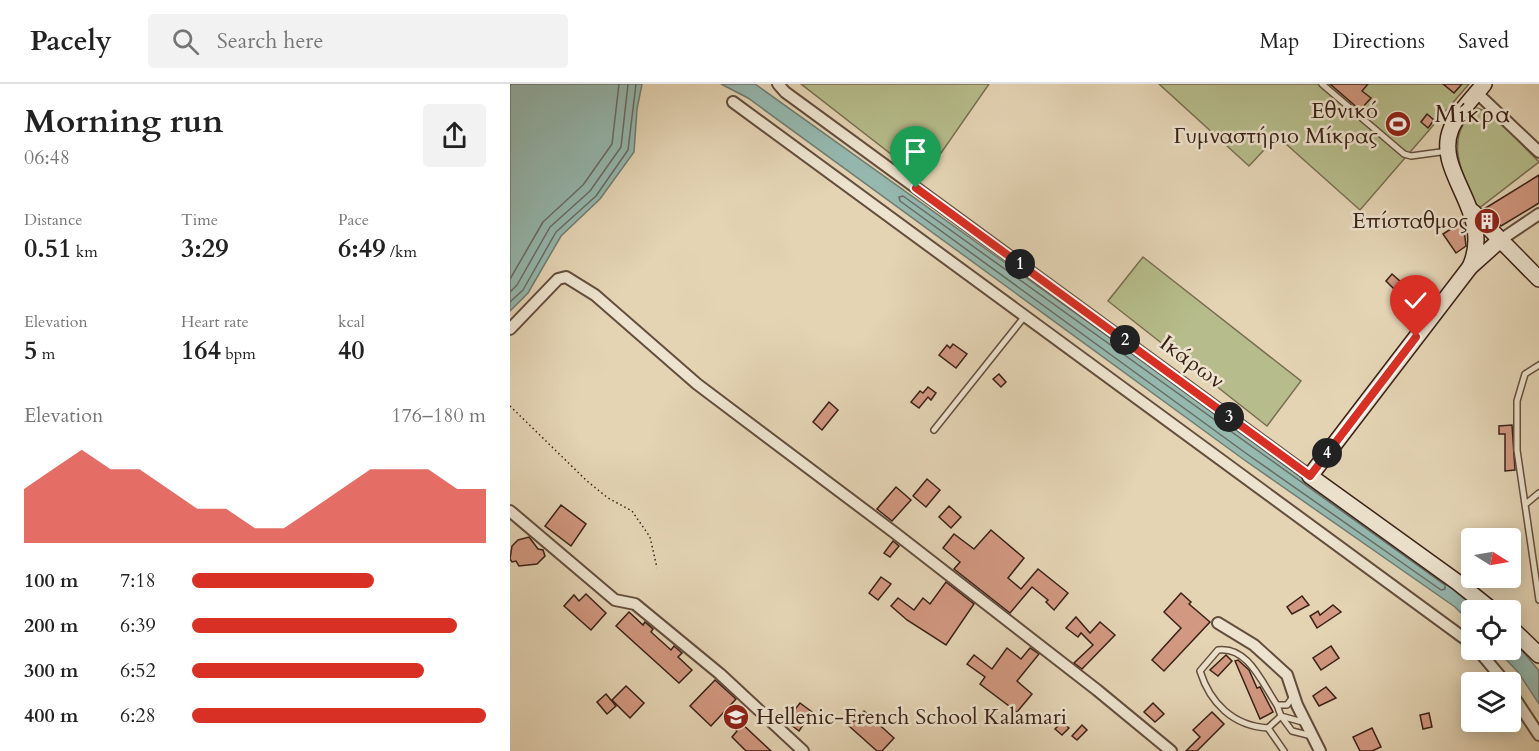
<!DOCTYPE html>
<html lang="en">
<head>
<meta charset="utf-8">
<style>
	:root { --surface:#fff; --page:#f2f2f2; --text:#222; --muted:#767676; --line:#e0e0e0; --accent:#d93025 }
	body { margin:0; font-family:Cardo,serif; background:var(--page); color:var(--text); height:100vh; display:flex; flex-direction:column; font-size:22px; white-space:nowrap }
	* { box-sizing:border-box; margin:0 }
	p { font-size:20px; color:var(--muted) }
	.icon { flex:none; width:33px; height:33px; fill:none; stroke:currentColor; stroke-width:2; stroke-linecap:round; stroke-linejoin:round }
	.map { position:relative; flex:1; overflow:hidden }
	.sheet { display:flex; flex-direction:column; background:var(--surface); width:510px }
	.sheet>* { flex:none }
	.needle { width:39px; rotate:101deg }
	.controls { position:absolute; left:951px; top:444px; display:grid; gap:12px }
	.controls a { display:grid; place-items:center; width:60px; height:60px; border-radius:6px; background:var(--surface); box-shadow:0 3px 15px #0003; font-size:30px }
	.pin { position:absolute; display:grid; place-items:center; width:51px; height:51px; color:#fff; margin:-62px -26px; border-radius:50% 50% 50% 0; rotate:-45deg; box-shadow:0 0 6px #0007 }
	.pin .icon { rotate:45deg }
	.km { position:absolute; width:30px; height:30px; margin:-15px; border-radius:50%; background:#222; color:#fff; font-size:16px; line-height:30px; text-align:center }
	.round { display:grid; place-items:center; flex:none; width:63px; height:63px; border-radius:6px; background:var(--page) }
	.summary { display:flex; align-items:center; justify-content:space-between; height:102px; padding:0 24px }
	h1 { font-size:33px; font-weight:700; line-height:45px }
	.figures { display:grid; grid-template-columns:repeat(3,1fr); gap:9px; height:102px; padding:6px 24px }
	.figures div { display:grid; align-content:center }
	.figures b { font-size:26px; font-weight:700 }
	.figures small { font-size:16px; font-weight:400 }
	.figures p { font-size:16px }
	.chart { height:168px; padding:12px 24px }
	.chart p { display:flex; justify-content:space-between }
	.chart svg { width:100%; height:108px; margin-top:6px; fill:var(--accent); opacity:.7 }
	ul { padding:0 24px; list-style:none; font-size:20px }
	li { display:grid; grid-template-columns:96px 72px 1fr; align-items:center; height:45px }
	li i { height:15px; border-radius:8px; background:var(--accent) }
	header { display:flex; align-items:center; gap:36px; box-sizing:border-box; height:84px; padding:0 30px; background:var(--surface); border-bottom:2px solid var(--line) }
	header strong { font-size:28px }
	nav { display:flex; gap:33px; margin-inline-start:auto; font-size:21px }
	.search { width:420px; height:54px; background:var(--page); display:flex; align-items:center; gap:15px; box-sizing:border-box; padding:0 21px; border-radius:6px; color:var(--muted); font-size:22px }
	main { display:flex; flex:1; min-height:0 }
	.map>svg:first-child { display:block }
</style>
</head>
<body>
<header>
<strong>Pacely</strong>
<div class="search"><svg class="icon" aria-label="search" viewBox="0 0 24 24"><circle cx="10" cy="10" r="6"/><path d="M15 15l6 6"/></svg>Search here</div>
<nav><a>Map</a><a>Directions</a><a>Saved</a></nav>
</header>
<main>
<section class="sheet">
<div class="summary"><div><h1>Morning run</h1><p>06:48</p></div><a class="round"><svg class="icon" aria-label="share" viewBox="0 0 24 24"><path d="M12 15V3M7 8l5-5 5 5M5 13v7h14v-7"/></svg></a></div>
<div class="figures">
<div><p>Distance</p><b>0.51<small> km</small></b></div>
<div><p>Time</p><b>3:29</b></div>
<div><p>Pace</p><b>6:49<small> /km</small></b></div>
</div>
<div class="figures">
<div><p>Elevation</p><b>5<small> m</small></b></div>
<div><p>Heart rate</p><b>164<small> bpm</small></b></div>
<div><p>kcal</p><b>40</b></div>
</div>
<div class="chart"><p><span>Elevation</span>176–180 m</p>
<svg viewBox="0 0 160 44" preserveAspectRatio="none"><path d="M0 44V22L10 14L20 6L30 14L40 14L50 22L60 30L70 30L80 38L90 38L100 30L110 22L120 14L130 14L140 14L150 22L160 22V44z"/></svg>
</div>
<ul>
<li><b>100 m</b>7:18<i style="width:62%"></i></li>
<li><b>200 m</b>6:39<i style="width:90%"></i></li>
<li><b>300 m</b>6:52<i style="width:79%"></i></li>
<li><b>400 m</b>6:28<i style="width:100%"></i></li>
</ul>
</section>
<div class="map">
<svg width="1029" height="667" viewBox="0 0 1029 667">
	<rect width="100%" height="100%" fill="#e4d4b4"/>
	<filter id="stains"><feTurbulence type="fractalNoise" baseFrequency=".00333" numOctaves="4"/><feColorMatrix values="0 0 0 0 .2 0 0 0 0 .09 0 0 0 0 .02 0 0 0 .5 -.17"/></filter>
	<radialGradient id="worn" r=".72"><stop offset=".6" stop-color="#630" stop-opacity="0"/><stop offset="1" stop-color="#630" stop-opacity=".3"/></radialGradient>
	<!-- green -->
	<g fill="#b6bc8b" stroke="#786e51" stroke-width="1.5">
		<polygon points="291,0 479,0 413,95"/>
		<polygon points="649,0 959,0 850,126 767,52 739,82"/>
		<path d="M967,24L982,30L1029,78L968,125C953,91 931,54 967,24Z"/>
		<polygon points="633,173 791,297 757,342 598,217"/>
	</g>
	<!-- water -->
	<g fill="#95b8af" stroke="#717c72" stroke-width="1.5">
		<polygon points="0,0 132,0 127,25 124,68 90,115 51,152 18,209 0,227"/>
		<polygon points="211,0 245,0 970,518 977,526 962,526 961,539 945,523 733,375 238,14"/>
		<polygon points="1001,553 1029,587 1029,620 1008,588 987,566 1000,566"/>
	</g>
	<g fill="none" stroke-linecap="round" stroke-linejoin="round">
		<!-- shore -->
		<g stroke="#686c63" stroke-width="1.5">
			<polygon points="393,112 935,501 935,505 931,506 737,370 390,117 389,113"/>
			<polyline points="0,195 33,138 73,101 102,60 109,0"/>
			<polyline points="0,208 7,201 40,143 80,107 111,63 118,0"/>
			<polyline points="0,218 13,206 46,148 86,112 118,66 126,0"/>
		</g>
	</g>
	<!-- building -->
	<g fill="#d29881" stroke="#3a2117" stroke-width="1.5">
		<polygon points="820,0 858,0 852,7 861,14 850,26"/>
		<polygon points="933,0 952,0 944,9"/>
		<polygon points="917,30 924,36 918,44 911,38"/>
		<polygon points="1029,91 1029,119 991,142 974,125"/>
		<polygon points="953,137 956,162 946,169 933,150"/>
		<polygon points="882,190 891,198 884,205 876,197"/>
		<polygon points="443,260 457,270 446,284 429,271 437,261 440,264"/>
		<polygon points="489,290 496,298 491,303 483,295"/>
		<polygon points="418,303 426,309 421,316 418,313 409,324 401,318 410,307 413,309"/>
		<polygon points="319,318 328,326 312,346 303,338"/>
		<polygon points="1002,341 1005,386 995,387 995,350 989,350 989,342"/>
		<polygon points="417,395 430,406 416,423 403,412"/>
		<polygon points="386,403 401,416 382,437 367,425"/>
		<polygon points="51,421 76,440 61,462 35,442"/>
		<polygon points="439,422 451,433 441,444 429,433"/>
		<polygon points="481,446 514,474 498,494 511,505 528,485 558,509 544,526 536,518 538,516 522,503 500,529 444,485 450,478 433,464 444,450 464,465"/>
		<polygon points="19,453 28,465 33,466 35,472 27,480 9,482 6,477 2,478 0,475 2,462 8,456"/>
		<polygon points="383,457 389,462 380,473 374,469"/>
		<polygon points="371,493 381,500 368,516 359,509"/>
		<polygon points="436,498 464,520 436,561 397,536 381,522 388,514 404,526 413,514 420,520"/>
		<polygon points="671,509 681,518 679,520 700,538 654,587 642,576 671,544 654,528"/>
		<polygon points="76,510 96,529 81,546 54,522 64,511 69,517"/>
		<polygon points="792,512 799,521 782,530 777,523"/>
		<polygon points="823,521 831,528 807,544 800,532 808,527 810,531"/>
		<polygon points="119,528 133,541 135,538 143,545 141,548 161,566 164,562 172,569 168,573 182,586 169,599 106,542"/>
		<polygon points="566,533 580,549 590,538 605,551 572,585 564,579 583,561 571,549 568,553 556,544"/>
		<polygon points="821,562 829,574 811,586 803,574"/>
		<polygon points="497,564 511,575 520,564 529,570 507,597 522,610 507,628 470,600 475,593 457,580 464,571 482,585"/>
		<polygon points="716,571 722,577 708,592 700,586"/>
		<polygon points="728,576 739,586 747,604 750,603 763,628 750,635 725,577"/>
		<polygon points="205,596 226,615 201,642 180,622"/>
		<polygon points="116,602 134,619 120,634 102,616"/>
		<polygon points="816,603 826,614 809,622 803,612"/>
		<polygon points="96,610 106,622 97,630 87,618"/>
		<polygon points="290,619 302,628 289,647 276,637"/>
		<polygon points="643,619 654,630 645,638 634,628"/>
		<polygon points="354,627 384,654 372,667 367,667 339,642"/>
		<polygon points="702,628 714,640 687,667 676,667 690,653 683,646"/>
		<polygon points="919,629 922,643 913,645 910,631"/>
		<polygon points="229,637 261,667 236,667 222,653 227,647 224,644"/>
		<polygon points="552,638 559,644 552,651 545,645"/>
		<polygon points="572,641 577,646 567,656 562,652"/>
		<polygon points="862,644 871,663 862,667 850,667 843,653"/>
	</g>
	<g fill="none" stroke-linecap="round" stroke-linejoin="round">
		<!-- lane casing -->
		<g stroke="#644e3e" stroke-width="8">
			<g id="lane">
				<polyline points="812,0 894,70 901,72 938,67"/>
				<polyline points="1029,281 1015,290 1007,317 1007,366 1029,516"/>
				<polyline points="424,346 515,232"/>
				<polyline points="1017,419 1029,409"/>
				<path d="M782,614L777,621H767C752,599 738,562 708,566L690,587C700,619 723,642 758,644L771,632L782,647L802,652"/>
				<polyline points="767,621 771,632 796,639"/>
				<polyline points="758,644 774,667"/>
			</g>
		</g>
		<!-- street casing -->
		<g stroke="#644e3e" stroke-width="14">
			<g id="street">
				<polyline points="268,0 275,8 800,392"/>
				<polyline points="967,9 1029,68"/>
				<polyline points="223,18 962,560"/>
				<polyline points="989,157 1029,130"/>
				<polyline points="0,245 48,195 56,193 85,211 187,300 385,449 587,606 661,667"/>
				<polyline points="0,427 105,516 125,520 210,590 293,667"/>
				<polyline points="708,539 744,561 777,591 787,621 810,667"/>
				<polyline points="968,566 995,598"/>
				<polyline points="1000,607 1029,651"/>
			</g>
		</g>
		<!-- secondary casing -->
		<g stroke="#3a2117" stroke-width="18">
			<g id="secondary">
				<polyline points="963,128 1029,195"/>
				<path d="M960,183C985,128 923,89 941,45C948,28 963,14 974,0"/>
				<polyline points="982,526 947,498 800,392 960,183 989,157"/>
				<polyline points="1000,543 1029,571"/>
			</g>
		</g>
		<!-- path -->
		<polyline stroke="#3a2117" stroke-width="1.5" stroke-dasharray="1.5 3" stroke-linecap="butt" points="0,322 77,397 98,414 122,427 140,453 147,484"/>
		<!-- lane -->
		<use href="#lane" stroke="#ede3ce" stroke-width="5"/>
		<!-- street -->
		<use href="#street" stroke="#ede3ce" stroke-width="10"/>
		<!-- secondary -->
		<use href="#secondary" stroke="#ede3ce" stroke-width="15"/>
	</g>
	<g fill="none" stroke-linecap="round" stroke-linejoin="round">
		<!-- route casing -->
		<g stroke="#fff" stroke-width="12">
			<polyline id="route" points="406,104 800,392 906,253"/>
		</g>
		<!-- route -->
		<use href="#route" stroke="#d93025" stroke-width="8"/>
	</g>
	<!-- icons -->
	<defs>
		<g id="stadium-disc" transform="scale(1.35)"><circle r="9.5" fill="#8f2418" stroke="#ede3ce"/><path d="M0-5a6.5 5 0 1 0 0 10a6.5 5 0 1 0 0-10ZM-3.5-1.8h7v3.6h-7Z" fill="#fff"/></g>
		<g id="building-disc" transform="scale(1.35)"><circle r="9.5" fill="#8f2418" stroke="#ede3ce"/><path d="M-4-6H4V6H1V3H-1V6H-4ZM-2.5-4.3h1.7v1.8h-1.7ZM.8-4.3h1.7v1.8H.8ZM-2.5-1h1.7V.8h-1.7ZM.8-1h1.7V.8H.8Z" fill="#fff"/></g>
		<g id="school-disc" transform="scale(1.35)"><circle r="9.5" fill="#8f2418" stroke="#ede3ce"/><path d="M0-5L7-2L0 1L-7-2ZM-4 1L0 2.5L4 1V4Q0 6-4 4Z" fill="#fff"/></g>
	</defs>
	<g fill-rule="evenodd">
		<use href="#stadium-disc" x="888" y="40"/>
		<use href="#building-disc" x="977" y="137"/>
		<use href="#school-disc" x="226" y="633"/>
	</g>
	<g text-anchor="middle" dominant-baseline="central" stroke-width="5" stroke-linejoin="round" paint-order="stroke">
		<!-- poi labels -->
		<g font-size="22" fill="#3a2117" stroke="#ede3ce" text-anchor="end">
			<text x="868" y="27">Εθνικό<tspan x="868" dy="25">Γυμναστήριο Μίκρας</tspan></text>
			<text x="958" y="137">Επίσταθμος</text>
			<text x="246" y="633" text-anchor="start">Hellenic-French School Kalamari</text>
		</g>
		<!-- street labels -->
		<g font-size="22" fill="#3a2117" stroke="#ede3ce">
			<text transform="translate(682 278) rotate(36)">Ικάρων</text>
		</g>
		<!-- neighbourhood labels -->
		<g font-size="24" letter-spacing="1.5" fill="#3a2117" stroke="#ede3ce">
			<text x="963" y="30">Μίκρα</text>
		</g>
	</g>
	<rect width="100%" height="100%" filter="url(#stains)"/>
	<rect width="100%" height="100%" fill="url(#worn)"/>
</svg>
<div class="controls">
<a><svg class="needle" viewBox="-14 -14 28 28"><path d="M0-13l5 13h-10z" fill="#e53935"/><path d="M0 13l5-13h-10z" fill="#767676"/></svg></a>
<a><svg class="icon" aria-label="locate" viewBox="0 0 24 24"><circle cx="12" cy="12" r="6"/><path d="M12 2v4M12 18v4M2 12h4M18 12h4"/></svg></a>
<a><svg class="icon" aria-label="layers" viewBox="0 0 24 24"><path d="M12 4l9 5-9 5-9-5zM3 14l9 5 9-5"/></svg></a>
</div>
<div class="pin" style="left:406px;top:104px;background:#1e9e55"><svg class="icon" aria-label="arrive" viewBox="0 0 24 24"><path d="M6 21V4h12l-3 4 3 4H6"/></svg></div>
<div class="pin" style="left:906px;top:253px;background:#d93025"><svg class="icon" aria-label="check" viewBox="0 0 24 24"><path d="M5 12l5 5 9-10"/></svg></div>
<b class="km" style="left:510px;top:180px">1</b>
<b class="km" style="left:615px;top:256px">2</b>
<b class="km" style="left:719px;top:333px">3</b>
<b class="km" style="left:817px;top:369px">4</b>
</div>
</main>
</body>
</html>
